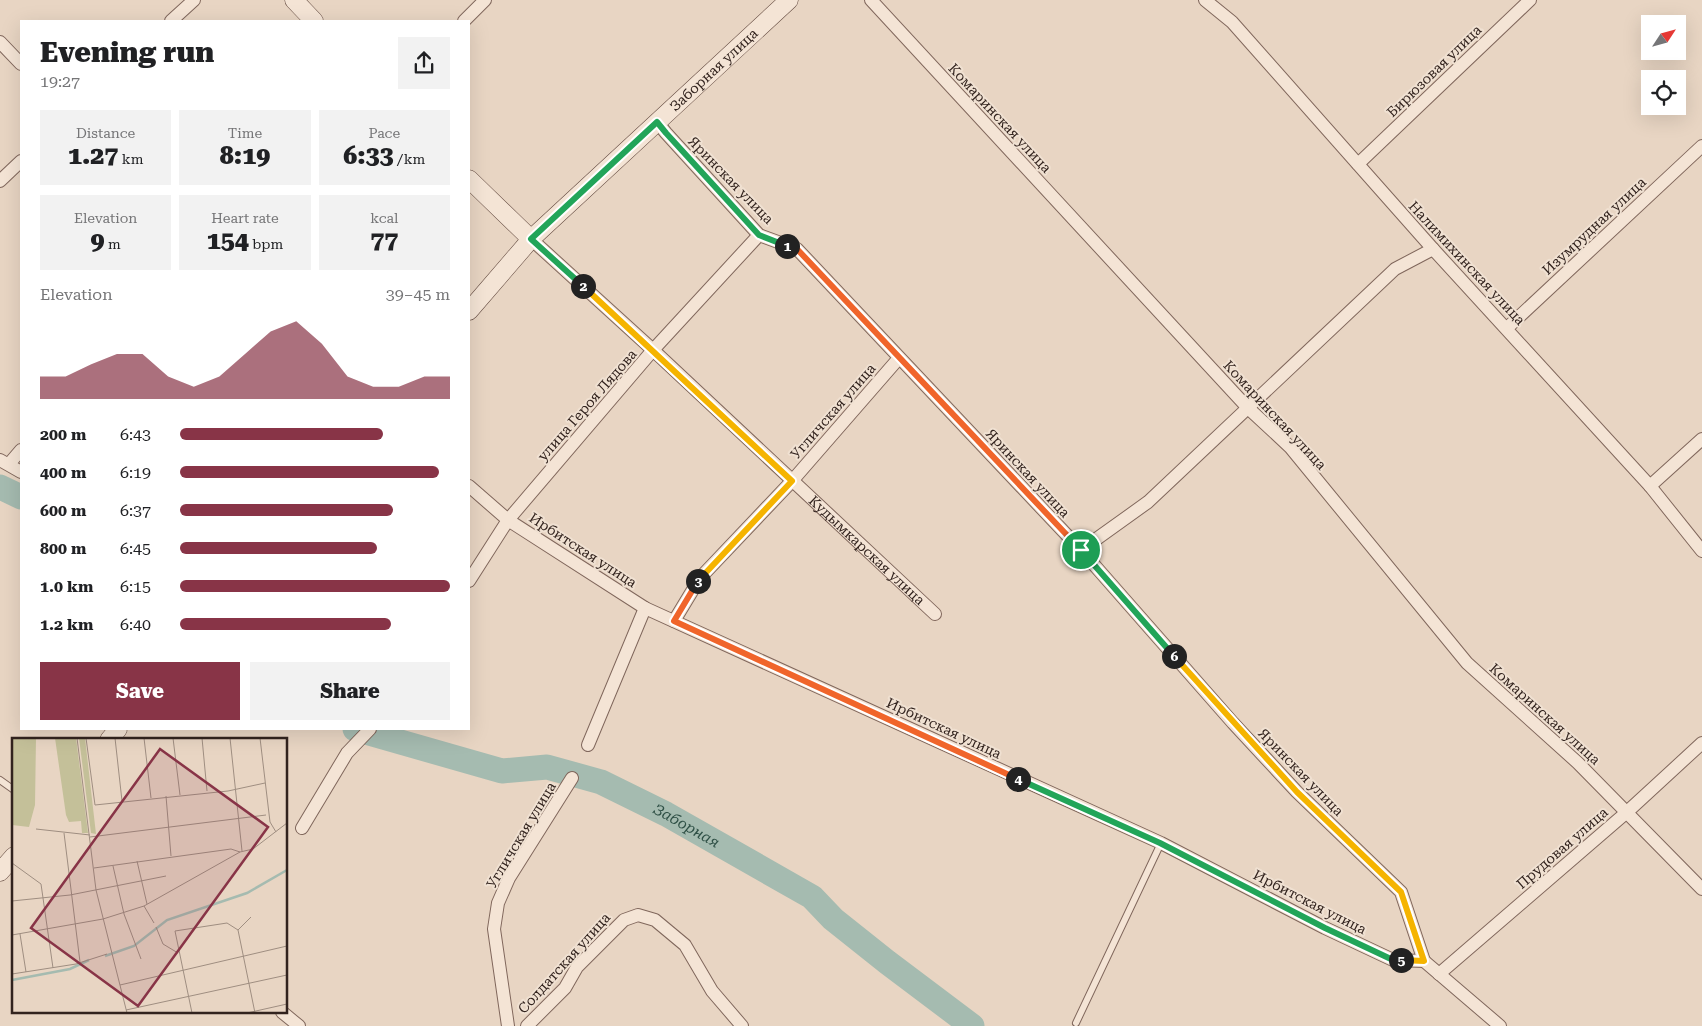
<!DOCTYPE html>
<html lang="en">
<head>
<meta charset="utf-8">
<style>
	:root { --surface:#fff; --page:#f2f2f2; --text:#202124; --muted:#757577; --accent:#883447 }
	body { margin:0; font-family:"Roboto Serif",serif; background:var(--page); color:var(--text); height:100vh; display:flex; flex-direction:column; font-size:19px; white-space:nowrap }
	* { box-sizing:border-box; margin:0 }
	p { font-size:16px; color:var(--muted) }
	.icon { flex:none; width:28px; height:28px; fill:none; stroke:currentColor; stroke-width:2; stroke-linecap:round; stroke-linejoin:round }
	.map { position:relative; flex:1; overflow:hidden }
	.side { position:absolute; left:20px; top:20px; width:450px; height:710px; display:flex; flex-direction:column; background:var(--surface); border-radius:0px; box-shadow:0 5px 20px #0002 }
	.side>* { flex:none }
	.needle { width:32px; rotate:54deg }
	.controls { position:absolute; left:1641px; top:15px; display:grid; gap:10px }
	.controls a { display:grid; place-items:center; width:45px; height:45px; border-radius:0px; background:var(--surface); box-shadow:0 5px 20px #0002; font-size:25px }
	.pin { position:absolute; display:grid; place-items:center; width:42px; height:42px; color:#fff; margin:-21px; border:2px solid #fff; border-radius:50%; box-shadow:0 1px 5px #0007 }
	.km { position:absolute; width:25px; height:25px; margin:-12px; border-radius:50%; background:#222; color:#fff; font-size:14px; line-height:25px; text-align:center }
	.round { display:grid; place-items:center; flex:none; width:52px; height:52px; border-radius:0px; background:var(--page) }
	.headline { display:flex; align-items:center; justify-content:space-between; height:85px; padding:0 20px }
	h1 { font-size:28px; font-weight:800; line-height:38px }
	.stats { display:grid; grid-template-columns:repeat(3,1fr); gap:8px; height:85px; padding:5px 20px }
	.stats div { display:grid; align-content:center; border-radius:0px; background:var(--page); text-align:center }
	.stats b { font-size:25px; font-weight:800 }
	.stats small { font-size:14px; font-weight:400 }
	.stats p { font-size:14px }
	.chart { height:140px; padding:10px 20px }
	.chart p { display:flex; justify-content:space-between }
	.chart svg { width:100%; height:90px; margin-top:5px; fill:var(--accent); opacity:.7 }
	.button { display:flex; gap:10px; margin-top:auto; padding:10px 20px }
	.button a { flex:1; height:58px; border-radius:0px; background:var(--accent); color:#fff; font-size:20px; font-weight:800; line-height:58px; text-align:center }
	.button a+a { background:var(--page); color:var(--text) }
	ul { padding:0 20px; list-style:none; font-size:16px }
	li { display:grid; grid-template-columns:80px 60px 1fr; align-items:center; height:38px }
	li i { height:12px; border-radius:6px; background:var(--accent) }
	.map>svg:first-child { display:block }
</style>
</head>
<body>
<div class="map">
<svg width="1702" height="1026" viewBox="0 0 1702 1026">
	<rect width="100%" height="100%" fill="#e8d5c3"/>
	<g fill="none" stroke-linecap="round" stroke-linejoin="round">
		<!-- river -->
		<g stroke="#a5bbb0" stroke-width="25">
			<polyline points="0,487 21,497"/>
			<path id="s1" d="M355,729L502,771L547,767L601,782L666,814L812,897L833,919L887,962L972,1026"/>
		</g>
		<!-- lane casing -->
		<g stroke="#80675c" stroke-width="8">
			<g id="lane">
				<polyline points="0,780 14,790"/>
				<polyline points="1076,1023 1161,843"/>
			</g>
		</g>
		<!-- street casing -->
		<g stroke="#80675c" stroke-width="14">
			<g id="street">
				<polyline points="871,0 1247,407 1290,447 1467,663 1578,763 1702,889"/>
				<polyline points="1205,0 1232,22 1433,249 1650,486 1702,551"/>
				<polyline points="171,21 194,0"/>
				<polyline points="464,21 485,0"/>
				<polyline points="0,42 21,64"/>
				<polyline points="657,122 666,133 759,235 797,249 1081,550 1233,723 1297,792 1401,892 1424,961"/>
				<polyline points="1358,164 1530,0"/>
				<polyline points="0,181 21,161"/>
				<path id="s2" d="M531,239L653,350L935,614"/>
				<polyline points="1507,328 1702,146"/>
				<polyline points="0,460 21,472"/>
				<polyline points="9,464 21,450"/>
				<polyline points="469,486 508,520 645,608 1161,843 1325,928 1393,960 1424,961"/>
				<polyline points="1650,486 1702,439"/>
				<polyline points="1081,550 1148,502 1395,269 1433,249"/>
				<polyline points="469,581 508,520 653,350 759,235"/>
				<polyline points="674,621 700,578 792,481 899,358"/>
				<polyline points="588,745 645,608"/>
				<polyline points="302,828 347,753 370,729"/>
				<polyline points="1424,961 1500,1026"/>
				<polyline points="1439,974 1627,812 1702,743"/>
				<polyline points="282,1012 299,1026"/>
				<polyline points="508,1026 494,929 498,903 509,878 572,778"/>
				<polyline points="527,1026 565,988 577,967 624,920 638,915 655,920 685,945 712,991 742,1026"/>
			</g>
		</g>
		<!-- secondary casing -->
		<g stroke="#62493f" stroke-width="19">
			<g id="secondary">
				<polyline points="294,0 314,21"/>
				<polyline points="469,179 531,239"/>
				<path id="s3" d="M469,311L531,239L789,0"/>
				<polyline points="109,740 118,729"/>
				<polyline points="0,872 14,856"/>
			</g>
		</g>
		<!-- lane -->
		<use href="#lane" stroke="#f4e4d5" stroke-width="6"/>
		<!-- street -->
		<use href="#street" stroke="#f4e4d5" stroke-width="12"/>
		<!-- secondary -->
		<use href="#secondary" stroke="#f4e4d5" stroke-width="18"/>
	</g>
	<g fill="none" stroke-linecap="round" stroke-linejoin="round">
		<!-- split-1 casing -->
		<g stroke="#fff" stroke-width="10">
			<polyline id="split-1" points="787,246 797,249 1081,550"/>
		</g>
		<!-- split-2 casing -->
		<g stroke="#fff" stroke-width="10">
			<polyline id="split-2" points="583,286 531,239 657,122 666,133 759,235 787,246"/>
		</g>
		<!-- split-3 casing -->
		<g stroke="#fff" stroke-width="10">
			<polyline id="split-3" points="583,286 792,481 698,581"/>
		</g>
		<!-- split-4 casing -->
		<g stroke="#fff" stroke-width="10">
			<polyline id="split-4" points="698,581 674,621 1018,779"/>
		</g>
		<!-- split-5 casing -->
		<g stroke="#fff" stroke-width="10">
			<polyline id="split-5" points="1018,779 1160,843 1325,928 1393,960 1401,960"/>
		</g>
		<!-- split-6 casing -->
		<g stroke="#fff" stroke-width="10">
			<polyline id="split-6" points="1174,656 1297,792 1401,892 1424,961 1401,960"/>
		</g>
		<!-- split-7 casing -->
		<g stroke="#fff" stroke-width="10">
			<polyline id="split-7" points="1081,550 1174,656"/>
		</g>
		<!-- split-1 -->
		<use href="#split-1" stroke="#f0652b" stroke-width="6"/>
		<!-- split-2 -->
		<use href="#split-2" stroke="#22a559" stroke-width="6"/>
		<!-- split-3 -->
		<use href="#split-3" stroke="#f5b400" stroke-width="6"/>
		<!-- split-4 -->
		<use href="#split-4" stroke="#f0652b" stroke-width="6"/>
		<!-- split-5 -->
		<use href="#split-5" stroke="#22a559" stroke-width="6"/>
		<!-- split-6 -->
		<use href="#split-6" stroke="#f5b400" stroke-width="6"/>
		<!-- split-7 -->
		<use href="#split-7" stroke="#22a559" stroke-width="6"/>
	</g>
	<g text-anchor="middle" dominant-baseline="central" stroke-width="4" stroke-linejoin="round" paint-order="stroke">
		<!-- street labels -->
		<g font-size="14" fill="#32231e" stroke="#f0e1d2">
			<text stroke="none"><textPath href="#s3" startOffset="344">Заборная улица</textPath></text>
			<text transform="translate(1434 71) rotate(-44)">Бирюзовая улица</text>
			<text transform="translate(1000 118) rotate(47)">Комаринская улица</text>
			<text transform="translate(731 180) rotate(46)">Яринская улица</text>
			<text transform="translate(1594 226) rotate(-43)">Изумрудная улица</text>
			<text transform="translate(1467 263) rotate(47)">Налимихинская улица</text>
			<text transform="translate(587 405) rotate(-49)">улица Героя Лядова</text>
			<text transform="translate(833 411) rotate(-49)">Угличская улица</text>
			<text transform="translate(1275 415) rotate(47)">Комаринская улица</text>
			<text transform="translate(1028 473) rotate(47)">Яринская улица</text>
			<text transform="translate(583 550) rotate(33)">Ирбитская улица</text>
			<text stroke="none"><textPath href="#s2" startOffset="458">Кудымкарская улица</textPath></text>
			<text transform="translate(1545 714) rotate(42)">Комаринская улица</text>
			<text transform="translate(944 728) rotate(25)">Ирбитская улица</text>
			<text transform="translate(1301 772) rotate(46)">Яринская улица</text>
			<text transform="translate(521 835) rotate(-59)">Угличская улица</text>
			<text transform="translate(1562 848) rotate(-41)">Прудовая улица</text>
			<text transform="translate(1310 902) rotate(27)">Ирбитская улица</text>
			<text transform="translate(564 963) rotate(-48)">Солдатская улица</text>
		</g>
		<!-- water labels -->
		<g font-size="15" font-style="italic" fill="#2f5046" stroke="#f0e1d2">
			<text stroke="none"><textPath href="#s1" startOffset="350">Заборная</textPath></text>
		</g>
	</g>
	<!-- overview -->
	<g transform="translate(12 738)">
		<rect width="275" height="275" fill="#e8d5c3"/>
		<path d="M0,0H24L23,67L17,89L0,87ZM43,0H64L76,95H70L69,83L57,84L54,77ZM67,0H73L84,96L79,95Z" fill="#c4c099"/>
		<path fill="none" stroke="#a5bbb0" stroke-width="2.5" d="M93,218L122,208L155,182L235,155L275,132M0,242L58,231L77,222"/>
		<path fill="none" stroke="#9f8e81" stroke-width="1" d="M65,0L84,152L115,275M74,0L83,67L216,53L253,45M103,0L110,63M132,0L139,60M161,0L168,57M190,0L195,53M218,0L230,113M248,0L258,84L264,94M154,58L159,118M24,91L78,97M52,95L68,224M78,99L254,77M125,123L135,166M0,125L29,146L41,230M101,128L112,176L129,221M82,130L219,111L228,114M0,163L58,157L154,138M132,168L142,185M144,189L151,206L166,215M226,192L239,179M8,196L14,234M0,197L91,181L132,168L228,114L241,111L275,85M0,236L64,226L95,216M108,247L275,208M114,272L275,237M180,275L163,193L215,185L226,192L243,275M235,275L275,266"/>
		<path fill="#883447" fill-opacity="0.15" stroke="#883447" stroke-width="2.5" d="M148,11L256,89L126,268L19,190Z"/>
		<rect width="275" height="275" fill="none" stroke="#32231e" stroke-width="2.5"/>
	</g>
</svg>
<div class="controls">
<a><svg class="needle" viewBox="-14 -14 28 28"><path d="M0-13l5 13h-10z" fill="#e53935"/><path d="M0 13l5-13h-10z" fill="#757577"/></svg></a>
<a><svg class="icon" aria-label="locate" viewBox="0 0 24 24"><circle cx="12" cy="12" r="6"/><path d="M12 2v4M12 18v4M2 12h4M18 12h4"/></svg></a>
</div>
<div class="pin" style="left:1081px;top:550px;background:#1e9e55"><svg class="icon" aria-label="arrive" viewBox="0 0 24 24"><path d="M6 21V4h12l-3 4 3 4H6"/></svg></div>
<b class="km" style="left:787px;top:246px">1</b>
<b class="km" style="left:583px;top:286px">2</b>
<b class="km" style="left:698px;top:581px">3</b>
<b class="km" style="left:1018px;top:779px">4</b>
<b class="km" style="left:1401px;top:960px">5</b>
<b class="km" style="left:1174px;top:656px">6</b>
<section class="side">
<div class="headline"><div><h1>Evening run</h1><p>19:27</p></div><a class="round"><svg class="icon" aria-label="share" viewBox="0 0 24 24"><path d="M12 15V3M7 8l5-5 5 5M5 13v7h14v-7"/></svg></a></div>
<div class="stats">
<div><p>Distance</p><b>1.27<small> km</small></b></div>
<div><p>Time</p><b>8:19</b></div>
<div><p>Pace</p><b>6:33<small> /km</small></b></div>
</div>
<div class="stats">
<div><p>Elevation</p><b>9<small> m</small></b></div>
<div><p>Heart rate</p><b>154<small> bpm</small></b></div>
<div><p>kcal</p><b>77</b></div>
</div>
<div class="chart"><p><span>Elevation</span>39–45 m</p>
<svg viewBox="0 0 160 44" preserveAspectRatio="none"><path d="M0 44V33L10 33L20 27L30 22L40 22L50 33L60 38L70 33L80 22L90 11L100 6L110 17L120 33L130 38L140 38L150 33L160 33V44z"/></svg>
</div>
<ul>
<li><b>200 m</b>6:43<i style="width:75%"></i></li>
<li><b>400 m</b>6:19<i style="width:96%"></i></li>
<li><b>600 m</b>6:37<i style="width:79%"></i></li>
<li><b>800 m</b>6:45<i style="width:73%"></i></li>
<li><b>1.0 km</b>6:15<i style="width:100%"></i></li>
<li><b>1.2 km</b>6:40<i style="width:78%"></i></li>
</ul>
<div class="button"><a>Save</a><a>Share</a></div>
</section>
</div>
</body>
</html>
